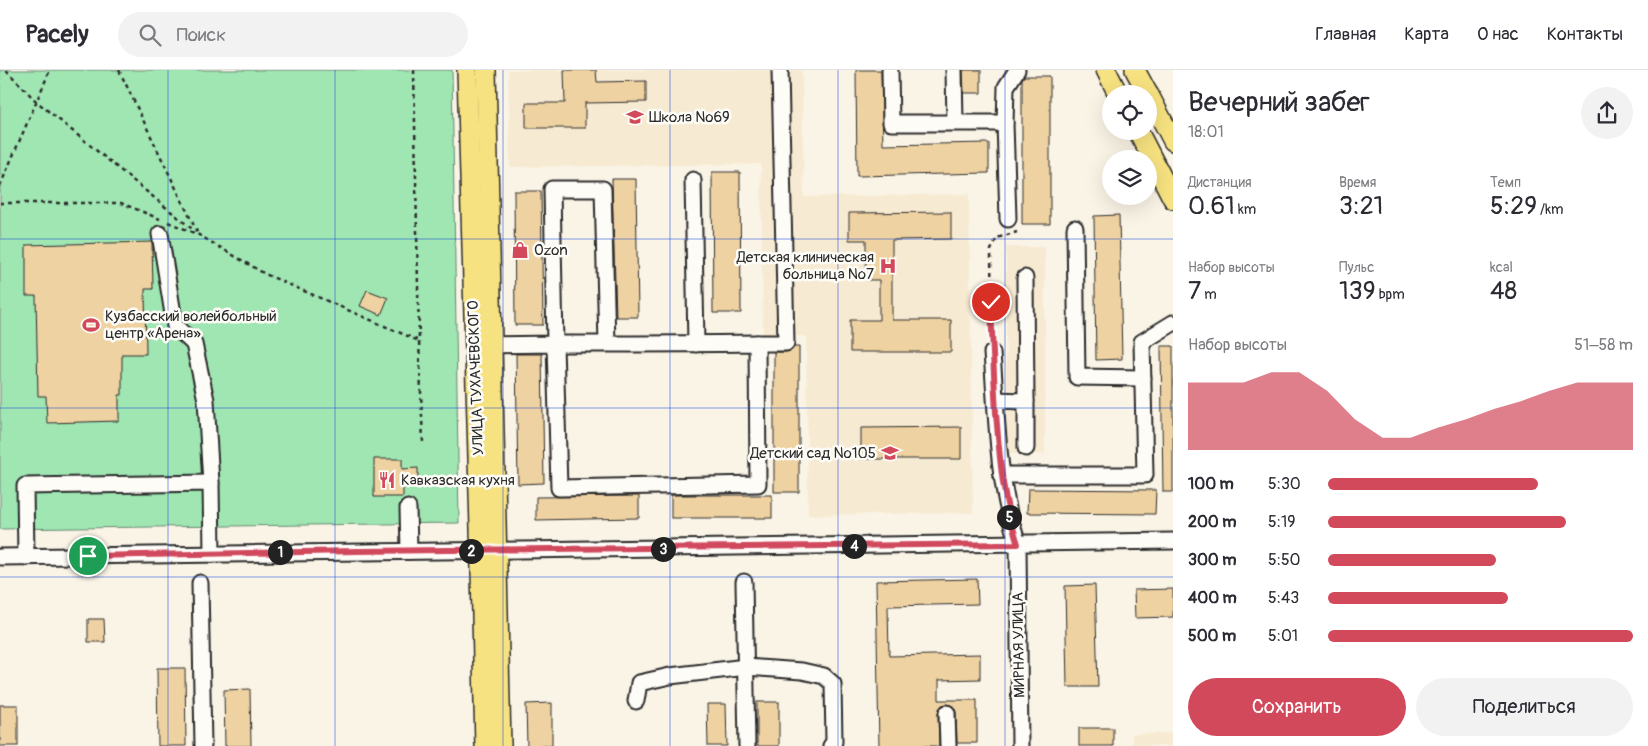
<!DOCTYPE html>
<html lang="ru">
<head>
<meta charset="utf-8">
<style>
	:root { --surface:#fff; --page:#f2f2f3; --text:#2b2b33; --muted:#7c7c81; --line:#e1e1e2; --accent:#d1495b }
	body { margin:0; font-family:Pangolin,sans-serif; background:var(--page); color:var(--text); height:100vh; display:flex; flex-direction:column; font-size:19px; white-space:nowrap }
	* { box-sizing:border-box; margin:0 }
	p { font-size:16px; color:var(--muted) }
	.icon { flex:none; width:28px; height:28px; fill:none; stroke:currentColor; stroke-width:2; stroke-linecap:round; stroke-linejoin:round }
	.map { position:relative; flex:1; overflow:hidden }
	.panel { display:flex; flex-direction:column; background:var(--surface); width:475px }
	.panel>* { flex:none }
	.controls { position:absolute; left:1102px; top:15px; display:grid; gap:10px }
	.controls a { display:grid; place-items:center; width:55px; height:55px; border-radius:50%; background:var(--surface); box-shadow:0 5px 20px #0002; font-size:25px }
	.pin { position:absolute; display:grid; place-items:center; width:42px; height:42px; color:#fff; margin:-21px; border:2px solid #fff; border-radius:50%; box-shadow:0 1px 5px #0007 }
	.km { position:absolute; width:25px; height:25px; margin:-12px; border-radius:50%; background:#222; color:#fff; font-size:14px; line-height:25px; text-align:center }
	.round { display:grid; place-items:center; flex:none; width:52px; height:52px; border-radius:26px; background:var(--page) }
	.overview { display:flex; align-items:center; justify-content:space-between; height:85px; padding:0 15px }
	h1 { font-size:28px; font-weight:600; line-height:38px }
	.metrics { display:grid; grid-template-columns:repeat(3,1fr); gap:8px; height:85px; padding:5px 15px }
	.metrics div { display:grid; align-content:center }
	.metrics b { font-size:25px; font-weight:600 }
	.metrics small { font-size:14px; font-weight:400 }
	.metrics p { font-size:14px }
	.chart { height:140px; padding:10px 15px }
	.chart p { display:flex; justify-content:space-between }
	.chart svg { width:100%; height:90px; margin-top:5px; fill:var(--accent); opacity:.7 }
	.cta { display:flex; gap:10px; margin-top:auto; padding:10px 15px }
	.cta a { flex:1; height:58px; border-radius:30px; background:var(--accent); color:#fff; font-size:20px; font-weight:600; line-height:58px; text-align:center }
	.cta a+a { background:var(--page); color:var(--text) }
	ul { padding:0 15px; list-style:none; font-size:16px }
	li { display:grid; grid-template-columns:80px 60px 1fr; align-items:center; height:38px }
	li i { height:12px; border-radius:6px; background:var(--accent) }
	header { display:flex; align-items:center; gap:30px; box-sizing:border-box; height:70px; padding:0 25px; background:var(--surface); border-bottom:1px solid var(--line) }
	header strong { font-size:24px }
	nav { display:flex; gap:28px; margin-inline-start:auto; font-size:18px }
	.search { width:350px; height:45px; background:var(--page); display:flex; align-items:center; gap:12px; box-sizing:border-box; padding:0 18px; border-radius:28px; color:var(--muted); font-size:19px }
	main { display:flex; flex:1; min-height:0 }
	.map>svg:first-child { display:block }
</style>
</head>
<body>
<header>
<strong>Pacely</strong>
<div class="search"><svg class="icon" aria-label="search" viewBox="0 0 24 24"><circle cx="10" cy="10" r="6"/><path d="M15 15l6 6"/></svg>Поиск</div>
<nav><a>Главная</a><a>Карта</a><a>О нас</a><a>Контакты</a></nav>
</header>
<main>
<div class="map">
<svg width="1173" height="676" viewBox="0 0 1173 676">
	<rect width="100%" height="100%" fill="#faf4e6"/>
	<filter id="ink" filterUnits="userSpaceOnUse"><feTurbulence type="fractalNoise" baseFrequency=".02" numOctaves="2"/><feDisplacementMap in="SourceGraphic" scale="10" xChannelSelector="R" yChannelSelector="G"/><feConvolveMatrix kernelMatrix="1 2 1 2 8 2 1 2 1" color-interpolation-filters="sRGB"/></filter>
	<g filter="url(#ink)">
		<!-- built -->
		<g fill="#f7ead2">
			<polygon points="508,0 802,0 804,127 969,124 973,443 808,445 806,266 763,266 761,94 510,97"/>
			<rect x="1006" y="177" width="39" height="207"/>
			<polygon points="1173,663 1173,676 1132,676 1132,664"/>
		</g>
		<!-- green -->
		<polygon fill="#9fe6b3" stroke="#65886f" points="0,0 452,0 459,453 0,459"/>
		<!-- building -->
		<g fill="#efd2a2" stroke="#2b2b2b">
			<polygon points="564,0 596,0 597,12 646,11 646,32 585,33 585,58 526,58 526,33 565,33"/>
			<polygon points="856,0 881,0 883,75 989,73 989,103 857,106"/>
			<polygon points="963,0 981,0 981,23 964,23"/>
			<polygon points="1024,6 1050,6 1050,154 1022,154 1022,9"/>
			<polygon points="712,102 740,102 741,243 713,243"/>
			<polygon points="612,109 636,109 638,247 616,247"/>
			<polygon points="514,121 541,121 543,255 515,255"/>
			<polygon points="951,142 951,169 892,170 892,250 951,250 951,282 850,282 850,250 879,250 879,210 866,210 866,170 849,170 849,143"/>
			<polygon points="1119,145 1122,289 1096,290 1094,146"/>
			<polygon points="152,172 153,219 145,219 146,284 122,284 122,325 119,325 119,351 47,353 46,326 38,326 36,226 26,226 26,175"/>
			<polygon points="367,220 388,228 381,245 360,236"/>
			<polygon points="1161,276 1173,276 1173,422 1163,422"/>
			<polygon points="794,277 799,277 799,422 774,422 774,282 786,282 791,281"/>
			<polygon points="516,284 542,284 544,413 518,414"/>
			<polygon points="961,357 961,389 861,389 861,358"/>
			<polygon points="374,389 402,389 402,399 418,398 418,415 403,415 403,427 374,427"/>
			<polygon points="1028,419 1156,420 1155,444 1027,443"/>
			<rect x="671" y="425" width="101" height="23"/>
			<polygon points="639,426 639,448 536,450 536,427"/>
			<polygon points="977,509 978,534 888,536 889,586 980,584 980,609 939,610 939,630 977,630 977,673 957,673 956,642 952,635 947,634 942,635 938,643 939,676 879,676 876,511"/>
			<polygon points="1095,515 1098,617 1067,617 1065,516"/>
			<polygon points="1173,519 1173,547 1135,548 1134,520"/>
			<polygon points="88,549 104,549 105,572 88,572"/>
			<polygon points="157,598 185,598 186,676 158,676"/>
			<polygon points="250,619 251,676 225,676 224,620"/>
			<rect x="757" y="632" width="22" height="44"/>
			<polygon points="552,633 552,676 527,676 526,634"/>
			<polygon points="707,634 726,634 727,676 708,676"/>
			<rect x="0" y="635" width="18" height="41"/>
			<rect x="1079" y="658" width="34" height="18"/>
		</g>
		<g fill="none" stroke-linecap="round" stroke-linejoin="round">
			<!-- minor casing -->
			<g stroke="#2b2b2b" stroke-width="19">
				<g id="minor">
					<polyline points="890,0 891,53 1005,53 1008,149"/>
					<polyline points="954,0 955,52"/>
					<polyline points="1005,53 1006,17 1017,0"/>
					<polyline points="693,110 696,274"/>
					<polyline points="1075,158 1077,307 1143,308"/>
					<polyline points="160,164 175,256 194,274 206,330 211,413"/>
					<polyline points="757,273 786,273 780,0"/>
					<path d="M482,275L555,274L559,418L758,414L757,273C690,274 622,274 555,274L552,119H603L607,274"/>
					<path d="M992,283C997,348 997,413 1018,474L1020,676"/>
					<polyline points="996,330 1026,331 1025,208"/>
					<polyline points="1026,331 1026,378"/>
					<polyline points="1001,405 1145,405 1142,272 1173,253"/>
					<polyline points="408,438 409,481"/>
					<polyline points="0,487 1173,471"/>
					<polyline points="26,487 25,416 211,413 212,484"/>
					<polyline points="744,512 747,676"/>
					<polyline points="200,513 203,676"/>
					<polyline points="636,631 639,613 670,606 746,597 802,601 824,606 833,614 834,672 831,676"/>
					<polyline points="947,643 948,676"/>
				</g>
			</g>
			<!-- major casing -->
			<g stroke="#2b2b2b" stroke-width="22">
				<g id="major">
					<polyline points="467,0 480,458 485,676"/>
					<polyline points="486,0 501,676"/>
					<polyline points="1106,0 1118,24"/>
					<polyline points="1135,0 1148,24"/>
					<polyline points="1149,25 1173,71"/>
					<polyline points="1138,61 1173,129"/>
				</g>
			</g>
			<!-- path -->
			<g stroke="#2b2b2b" stroke-width="2.5" stroke-dasharray="4 4" stroke-linecap="butt">
				<polyline points="6,0 36,31 196,162"/>
				<polyline points="119,0 198,164"/>
				<polyline points="414,0 419,271 423,373"/>
				<polyline points="0,116 50,0"/>
				<polyline points="0,133 121,133 160,149"/>
				<polyline points="168,152 199,165 265,204 419,271"/>
				<polyline points="992,269 991,180 997,168 1017,162"/>
			</g>
			<!-- minor -->
			<use href="#minor" stroke="#fdfcf7" stroke-width="15"/>
			<!-- major -->
			<use href="#major" stroke="#f7e281" stroke-width="19"/>
		</g>
	</g>
	<g fill="none" stroke-linecap="round" stroke-linejoin="round" filter="url(#ink)">
		<!-- route casing -->
		<g stroke="#fff" stroke-width="10">
			<path id="route" d="M88,486L357,481L1018,474C1002,428 1000,390 996,343C994,306 992,269 991,232"/>
		</g>
		<!-- route -->
		<use href="#route" stroke="#d1495b" stroke-width="6"/>
	</g>
	<!-- grid -->
	<path fill="none" stroke="#1d4ed8" stroke-width="1" stroke-opacity="0.55" d="M168,0V676M335,0V676M503,0V676M670,0V676M838,0V676M1005,0V676M0,169H1173M0,338H1173M0,507H1173"/>
	<!-- icons -->
	<defs>
		<g id="school-bare" transform="scale(1.35)"><path d="M0-5L7-2L0 1L-7-2ZM-4 1L0 2.5L4 1V4Q0 6-4 4Z" fill="#d1495b" stroke="#fdfcf7" stroke-width="2.5" paint-order="stroke"/></g>
		<g id="shop-bare" transform="scale(1.35)"><path d="M-5-2.5h2.3a2.7 3.5 0 0 1 5.4 0H5L5.5 6h-11ZM-1.5-2.5h3a1.5 2.3 0 0 0-3 0Z" fill="#d1495b" stroke="#fdfcf7" stroke-width="2.5" paint-order="stroke"/></g>
		<g id="hospital-bare" transform="scale(1.35)"><path d="M-5-5h3v3.5h4V-5h3V5h-3V1.5h-4V5h-3Z" fill="#d1495b" stroke="#fdfcf7" stroke-width="2.5" paint-order="stroke"/></g>
		<g id="stadium-bare" transform="scale(1.35)"><path d="M0-5a6.5 5 0 1 0 0 10a6.5 5 0 1 0 0-10ZM-3.5-1.8h7v3.6h-7Z" fill="#d1495b" stroke="#fdfcf7" stroke-width="2.5" paint-order="stroke"/></g>
		<g id="restaurant-bare" transform="scale(1.35)"><path d="M-5-6h1v4h1v-4h1v4h1v-4h1v5L-1.5 .5V6h-2V.5L-5-1ZM5-6V6H3V1.5H1.5Q1.5-4 5-6Z" fill="#d1495b" stroke="#fdfcf7" stroke-width="2.5" paint-order="stroke"/></g>
	</defs>
	<g fill-rule="evenodd">
		<use href="#school-bare" x="635" y="47"/>
		<use href="#shop-bare" x="520" y="180"/>
		<use href="#hospital-bare" x="888" y="196"/>
		<use href="#stadium-bare" x="91" y="255"/>
		<use href="#school-bare" x="890" y="383"/>
		<use href="#restaurant-bare" x="387" y="410"/>
	</g>
	<g text-anchor="middle" dominant-baseline="central" stroke-width="5" stroke-linejoin="round" paint-order="stroke">
		<!-- poi labels -->
		<g font-size="15" fill="#2b2b2b" stroke="#fdfcf7" text-anchor="start">
			<text x="649" y="47">Школа №69</text>
			<text x="534" y="180">Ozon</text>
			<text x="874" y="187" text-anchor="end">Детская клиническая<tspan x="874" dy="17">больница №7</tspan></text>
			<text x="105" y="246">Кузбасский волейбольный<tspan x="105" dy="17">центр «Арена»</tspan></text>
			<text x="876" y="383" text-anchor="end">Детский сад №105</text>
			<text x="401" y="410">Кавказская кухня</text>
		</g>
		<!-- street labels -->
		<g font-size="15" fill="#2b2b2b" stroke="#fdfcf7">
			<text transform="translate(476 308) rotate(-92)">УЛИЦА ТУХАЧЕВСКОГО</text>
			<text transform="translate(1019 575) rotate(-91)">МИРНАЯ УЛИЦА</text>
		</g>
	</g>
</svg>
<div class="controls">
<a><svg class="icon" aria-label="locate" viewBox="0 0 24 24"><circle cx="12" cy="12" r="6"/><path d="M12 2v4M12 18v4M2 12h4M18 12h4"/></svg></a>
<a><svg class="icon" aria-label="layers" viewBox="0 0 24 24"><path d="M12 4l9 5-9 5-9-5zM3 14l9 5 9-5"/></svg></a>
</div>
<div class="pin" style="left:88px;top:486px;background:#1e9e55"><svg class="icon" aria-label="arrive" viewBox="0 0 24 24"><path d="M6 21V4h12l-3 4 3 4H6"/></svg></div>
<div class="pin" style="left:991px;top:232px;background:#d93025"><svg class="icon" aria-label="check" viewBox="0 0 24 24"><path d="M5 12l5 5 9-10"/></svg></div>
<b class="km" style="left:280px;top:482px">1</b>
<b class="km" style="left:471px;top:481px">2</b>
<b class="km" style="left:663px;top:479px">3</b>
<b class="km" style="left:854px;top:476px">4</b>
<b class="km" style="left:1009px;top:447px">5</b>
</div>
<section class="panel">
<div class="overview"><div><h1>Вечерний забег</h1><p>18:01</p></div><a class="round"><svg class="icon" aria-label="share" viewBox="0 0 24 24"><path d="M12 15V3M7 8l5-5 5 5M5 13v7h14v-7"/></svg></a></div>
<div class="metrics">
<div><p>Дистанция</p><b>0.61<small> km</small></b></div>
<div><p>Время</p><b>3:21</b></div>
<div><p>Темп</p><b>5:29<small> /km</small></b></div>
</div>
<div class="metrics">
<div><p>Набор высоты</p><b>7<small> m</small></b></div>
<div><p>Пульс</p><b>139<small> bpm</small></b></div>
<div><p>kcal</p><b>48</b></div>
</div>
<div class="chart"><p><span>Набор высоты</span>51–58 m</p>
<svg viewBox="0 0 160 44" preserveAspectRatio="none"><path d="M0 44V11L10 11L20 11L30 6L40 6L50 15L60 29L70 38L80 38L90 33L100 29L110 24L120 20L130 15L140 11L150 11L160 11V44z"/></svg>
</div>
<ul>
<li><b>100 m</b>5:30<i style="width:69%"></i></li>
<li><b>200 m</b>5:19<i style="width:78%"></i></li>
<li><b>300 m</b>5:50<i style="width:55%"></i></li>
<li><b>400 m</b>5:43<i style="width:59%"></i></li>
<li><b>500 m</b>5:01<i style="width:100%"></i></li>
</ul>
<div class="cta"><a>Сохранить</a><a>Поделиться</a></div>
</section>
</main>
</body>
</html>
